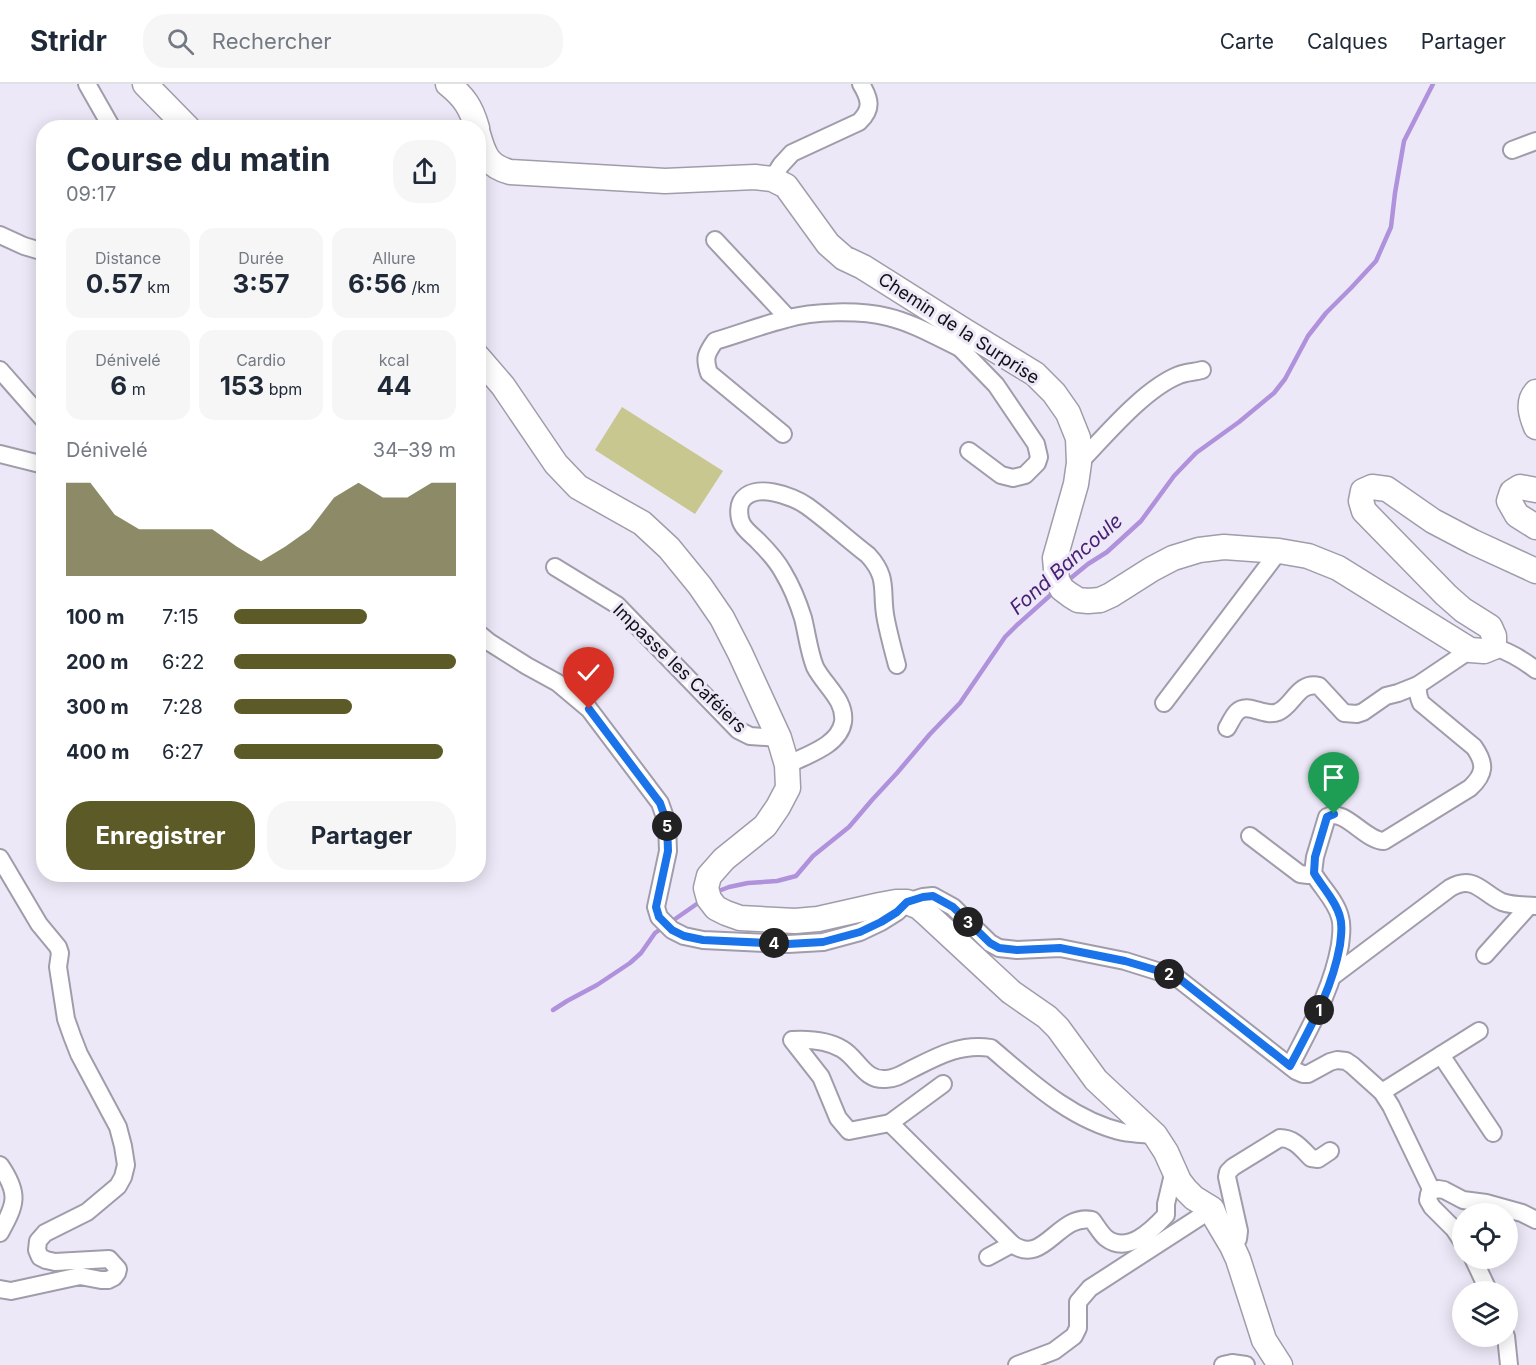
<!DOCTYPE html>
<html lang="fr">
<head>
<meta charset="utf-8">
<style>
	:root { --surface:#fff; --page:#f6f6f7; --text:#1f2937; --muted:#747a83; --line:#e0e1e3; --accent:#5c5a27 }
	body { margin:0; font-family:Inter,sans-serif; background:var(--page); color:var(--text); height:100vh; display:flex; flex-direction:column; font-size:22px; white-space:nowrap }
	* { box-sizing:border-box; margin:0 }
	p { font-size:20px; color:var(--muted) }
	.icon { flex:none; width:33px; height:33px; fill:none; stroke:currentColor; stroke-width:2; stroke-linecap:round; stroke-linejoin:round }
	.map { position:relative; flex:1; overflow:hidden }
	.drawer { position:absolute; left:36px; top:36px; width:450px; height:762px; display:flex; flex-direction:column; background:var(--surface); border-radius:24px; box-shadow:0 3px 15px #0003 }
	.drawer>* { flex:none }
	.tools { position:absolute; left:1452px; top:1119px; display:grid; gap:12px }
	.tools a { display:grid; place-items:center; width:66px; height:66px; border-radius:50%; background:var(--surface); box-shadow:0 3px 15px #0003; font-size:30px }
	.pin { position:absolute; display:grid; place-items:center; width:51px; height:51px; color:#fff; margin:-62px -26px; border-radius:50% 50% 50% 0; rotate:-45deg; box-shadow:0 0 6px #0007 }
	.pin .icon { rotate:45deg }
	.km { position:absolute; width:30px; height:30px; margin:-15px; border-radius:50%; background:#222; color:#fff; font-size:16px; line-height:30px; text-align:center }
	.round { display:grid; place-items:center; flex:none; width:63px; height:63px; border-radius:24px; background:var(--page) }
	.headline { display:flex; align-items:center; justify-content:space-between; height:102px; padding:0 30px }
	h1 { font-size:33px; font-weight:700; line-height:45px }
	.stats { display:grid; grid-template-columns:repeat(3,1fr); gap:9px; height:102px; padding:6px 30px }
	.stats div { display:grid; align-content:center; border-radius:15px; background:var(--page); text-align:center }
	.stats b { font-size:26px; font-weight:700 }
	.stats small { font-size:16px; font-weight:400 }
	.stats p { font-size:16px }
	.chart { height:168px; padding:12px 30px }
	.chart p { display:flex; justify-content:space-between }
	.chart svg { width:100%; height:108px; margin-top:6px; fill:var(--accent); opacity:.7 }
	.button { display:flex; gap:12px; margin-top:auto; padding:12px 30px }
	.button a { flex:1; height:69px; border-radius:24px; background:var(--accent); color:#fff; font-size:24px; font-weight:700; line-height:69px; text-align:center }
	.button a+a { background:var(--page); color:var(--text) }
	ul { padding:0 30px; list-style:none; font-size:20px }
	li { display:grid; grid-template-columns:96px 72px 1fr; align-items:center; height:45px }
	li i { height:15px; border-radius:8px; background:var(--accent) }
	header { display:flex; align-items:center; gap:36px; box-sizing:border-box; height:84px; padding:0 30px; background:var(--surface); border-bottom:2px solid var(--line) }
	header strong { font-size:28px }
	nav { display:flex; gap:33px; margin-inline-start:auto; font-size:21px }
	.search { width:420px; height:54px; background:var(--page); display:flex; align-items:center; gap:15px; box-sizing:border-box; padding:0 21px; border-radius:24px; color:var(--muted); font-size:22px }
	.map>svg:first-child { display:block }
</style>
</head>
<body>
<header>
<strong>Stridr</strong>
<div class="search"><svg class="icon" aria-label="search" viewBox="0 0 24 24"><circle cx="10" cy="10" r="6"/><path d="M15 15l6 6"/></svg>Rechercher</div>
<nav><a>Carte</a><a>Calques</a><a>Partager</a></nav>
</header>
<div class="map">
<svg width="1536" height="1281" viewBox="0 0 1536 1281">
	<rect width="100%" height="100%" fill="#ede8f7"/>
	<!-- green -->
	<polygon fill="#c8c790" points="622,323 723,387 695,430 595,366"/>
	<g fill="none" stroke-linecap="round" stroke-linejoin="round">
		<!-- stream -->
		<g stroke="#af92db" stroke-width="4.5">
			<polyline points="1066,498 1088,480 1107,468 1141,437 1174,392 1196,369 1239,338 1274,309 1285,295 1308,252 1326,229 1351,204 1376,177 1391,143 1395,109 1404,57 1433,0"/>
			<polyline points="716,808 729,803 748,799 777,797 796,792 813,772 849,743 872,716 897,689 930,650 960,619 1005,553 1017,541 1055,507"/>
			<polyline points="553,926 567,917 597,901 630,879 641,869 655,849 701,817"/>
		</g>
		<!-- minor casing -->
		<g stroke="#a19caa" stroke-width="20">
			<g id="minor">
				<polyline points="87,0 112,44"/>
				<polyline points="1512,66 1536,57"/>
				<path d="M772,95L781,81L792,69L859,38C873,25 870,15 861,0"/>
				<polyline points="0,151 24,162 44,168"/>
				<polyline points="715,156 788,234"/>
				<polyline points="960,264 996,301 1036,360 1039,373 1037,379 1025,391 1013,394 1001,391 969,367"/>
				<polyline points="0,286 44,336"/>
				<path d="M783,350L709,289C704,274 706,270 715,257C739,250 762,241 786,235C813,227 860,226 888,233C913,239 937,253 960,264L969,250"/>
				<polyline points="0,370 44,381"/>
				<path d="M1079,379C1106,351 1144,305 1179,291C1186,288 1195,288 1202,286"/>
				<polyline points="555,483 617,521 738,646 750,652 779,654"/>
				<polyline points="478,549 489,558 527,582 558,599 589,625 660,719 667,739 668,767 656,823 659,833 672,846 684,852 703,856 788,860 823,858 860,848 881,838 897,828 907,818 923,813 933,812 953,823 990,859 999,864 1017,866 1060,864 1125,877 1176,893 1296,987 1303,990 1308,990 1330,978 1337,976 1346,977 1352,981 1382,1008 1391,1022 1432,1107"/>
				<path d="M1494,563C1510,568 1522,575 1536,586"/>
				<polyline points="1164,619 1279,467"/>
				<path d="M1227,644C1230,639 1233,632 1237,628C1248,617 1264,634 1278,628C1293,622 1298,597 1319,602L1344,629L1357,630L1363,628L1386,612L1398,609L1418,601"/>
				<path d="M787,681C806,671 839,662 843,638C846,616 824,601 815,583C809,568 807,550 803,534C798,518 792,503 783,488C777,477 767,466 758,457C753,452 745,446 742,440C739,435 738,424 741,418C753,397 793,412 807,422C828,437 847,455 868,471C890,495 880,508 886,536C889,551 893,566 897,581"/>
				<polyline points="1250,752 1300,790 1308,791 1313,789"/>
				<polyline points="0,774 39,840 58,863 60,869 58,883 66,935 72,952 79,970 118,1043 123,1062 126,1081 123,1093 118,1102 87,1128 45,1149 38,1157 37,1166 40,1173 46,1176 55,1178 109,1175 118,1185 117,1189 114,1193 108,1196 101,1196 80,1192 11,1207 0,1205"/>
				<polyline points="1485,871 1529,822"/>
				<path d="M1333,892L1450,804C1474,790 1482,809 1502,818C1513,822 1525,821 1536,822"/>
				<polyline points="1441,971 1493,1049"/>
				<path d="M1290,982C1311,941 1332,906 1340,861C1341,851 1343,843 1340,833C1336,817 1322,804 1313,789L1315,773L1327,733C1344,723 1365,757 1384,757L1470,704C1485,690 1486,680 1474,663L1421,619C1418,612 1417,608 1418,601L1470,566"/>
				<polyline points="1382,1008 1479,947"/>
				<polyline points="890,1039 943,1000"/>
				<path d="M0,1081C20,1110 16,1120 0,1149"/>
				<polyline points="1462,1157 1454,1145 1432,1123 1428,1116 1429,1110 1432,1107 1438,1105 1444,1106 1463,1116 1486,1119 1522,1129 1536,1136"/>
				<path d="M1012,1160C1044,1183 1058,1129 1092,1136C1096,1141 1101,1150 1106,1154C1128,1171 1153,1145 1166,1131V1120L1174,1086"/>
				<path d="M1232,1162L1238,1155L1239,1147L1227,1093L1228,1088L1233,1083L1280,1054C1294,1054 1302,1065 1311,1074L1318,1075L1330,1067"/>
				<path d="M988,1173L1012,1160L890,1039L849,1047L838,1034L821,993L792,956C810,955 827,956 842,965C858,974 864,997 886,995C896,995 904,989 912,985C938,972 961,959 991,964C1030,997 1071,1036 1123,1048C1133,1050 1144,1050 1155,1051"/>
				<polyline points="1473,1174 1489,1208"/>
				<polyline points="1506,1252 1509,1281"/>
				<polyline points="1017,1281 1054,1267 1074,1252 1078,1244 1078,1218 1090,1204 1212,1125"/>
				<polyline points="1223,1281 1232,1279 1246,1281"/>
			</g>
		</g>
		<!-- secondary casing -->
		<g stroke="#a19caa" stroke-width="27">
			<g id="secondary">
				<polyline points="145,0 188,44"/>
				<path d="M448,0C464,13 471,23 477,44"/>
				<path d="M478,50C484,71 488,82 510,88L665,97L755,93L772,95L786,102L828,160L844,174L863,183L963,246L1035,290L1054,309L1068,329L1078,354L1079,379L1076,400L1055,474L1057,496L1062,505L1070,511L1078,516L1088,517L1100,516L1111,511L1152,485L1173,474L1199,466L1224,463L1279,467L1308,472L1338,484L1470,566L1484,567L1494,563V552L1490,543L1463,526L1446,511L1364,427L1361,417L1363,407L1372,403L1387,405L1433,437L1473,458L1536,487"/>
				<polyline points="478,273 503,302 556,380 578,403 642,439 669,464 700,502 722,534 740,569 779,654 787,681 788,704 778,723 765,742 724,775 709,792 706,804 709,815 716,824 726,829 740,834 795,837 818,835 880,821 896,818 907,818 919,823 927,830 1011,908 1047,933 1058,944 1096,996 1155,1051 1166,1068 1179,1097 1186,1106 1194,1114 1212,1125 1216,1135 1232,1162 1238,1175 1264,1256 1280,1281"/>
				<path d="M1536,308C1527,318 1531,331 1536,343"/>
				<polyline points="1536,406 1520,403 1512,408 1509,417 1517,431 1536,443"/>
			</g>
		</g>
		<!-- minor -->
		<use href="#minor" stroke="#fff" stroke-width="16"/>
		<!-- secondary -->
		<use href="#secondary" stroke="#fff" stroke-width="24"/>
	</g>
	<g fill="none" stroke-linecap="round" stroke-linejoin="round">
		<!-- route casing -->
		<g stroke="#fff" stroke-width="12">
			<path id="route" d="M589,625L660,719L667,739L668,767L656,823L659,833L672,846L684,852L703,856L788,860L823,858L860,848L881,838L897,828L907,818L923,813L933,812L953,823L990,859L999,864L1017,866L1060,864L1125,877L1176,892L1290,982C1311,942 1332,906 1340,861C1341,851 1343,842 1340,833C1336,817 1322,803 1314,789L1315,773L1327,733L1334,730"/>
		</g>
		<!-- route -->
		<use href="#route" stroke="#1a73e8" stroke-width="8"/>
	</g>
	<g text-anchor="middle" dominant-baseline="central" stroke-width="6" stroke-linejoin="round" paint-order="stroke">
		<!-- street labels -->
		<g font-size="18" fill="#121015" stroke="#ede8f7">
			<text transform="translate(959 244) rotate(33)">Chemin de la Surprise</text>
			<text transform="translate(680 584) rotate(44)">Impasse les Caféiers</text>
		</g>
		<!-- water labels -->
		<g font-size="20" font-style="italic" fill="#492075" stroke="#ede8f7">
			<text transform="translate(1066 480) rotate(-41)">Fond Bancoule</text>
		</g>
	</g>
</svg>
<div class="tools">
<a><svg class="icon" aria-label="locate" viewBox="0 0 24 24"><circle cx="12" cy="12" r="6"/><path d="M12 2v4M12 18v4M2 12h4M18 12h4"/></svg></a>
<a><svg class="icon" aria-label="layers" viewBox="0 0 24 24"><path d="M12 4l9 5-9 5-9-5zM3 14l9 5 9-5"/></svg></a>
</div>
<div class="pin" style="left:1334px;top:730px;background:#1e9e55"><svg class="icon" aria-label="arrive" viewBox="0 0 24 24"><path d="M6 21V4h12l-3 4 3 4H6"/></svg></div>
<div class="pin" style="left:589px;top:625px;background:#d93025"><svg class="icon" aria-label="check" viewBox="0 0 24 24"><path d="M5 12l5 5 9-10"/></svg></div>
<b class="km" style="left:1319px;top:926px">1</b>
<b class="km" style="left:1169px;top:890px">2</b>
<b class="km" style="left:968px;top:838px">3</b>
<b class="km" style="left:774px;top:859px">4</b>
<b class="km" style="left:667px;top:742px">5</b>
<section class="drawer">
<div class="headline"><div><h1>Course du matin</h1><p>09:17</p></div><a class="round"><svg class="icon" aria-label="share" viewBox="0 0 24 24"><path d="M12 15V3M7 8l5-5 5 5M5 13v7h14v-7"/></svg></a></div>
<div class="stats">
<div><p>Distance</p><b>0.57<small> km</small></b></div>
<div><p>Durée</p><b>3:57</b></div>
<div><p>Allure</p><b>6:56<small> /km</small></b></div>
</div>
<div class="stats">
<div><p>Dénivelé</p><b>6<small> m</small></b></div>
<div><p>Cardio</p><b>153<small> bpm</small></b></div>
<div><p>kcal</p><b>44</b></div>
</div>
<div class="chart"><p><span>Dénivelé</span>34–39 m</p>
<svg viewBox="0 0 160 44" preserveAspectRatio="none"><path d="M0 44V6L10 6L20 19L30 25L40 25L50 25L60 25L70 32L80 38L90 32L100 25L110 12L120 6L130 12L140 12L150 6L160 6V44z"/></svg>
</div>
<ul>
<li><b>100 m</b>7:15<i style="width:60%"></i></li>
<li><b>200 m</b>6:22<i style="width:100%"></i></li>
<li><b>300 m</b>7:28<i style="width:53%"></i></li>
<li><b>400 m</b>6:27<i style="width:94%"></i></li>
</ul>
<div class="button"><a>Enregistrer</a><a>Partager</a></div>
</section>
</div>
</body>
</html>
